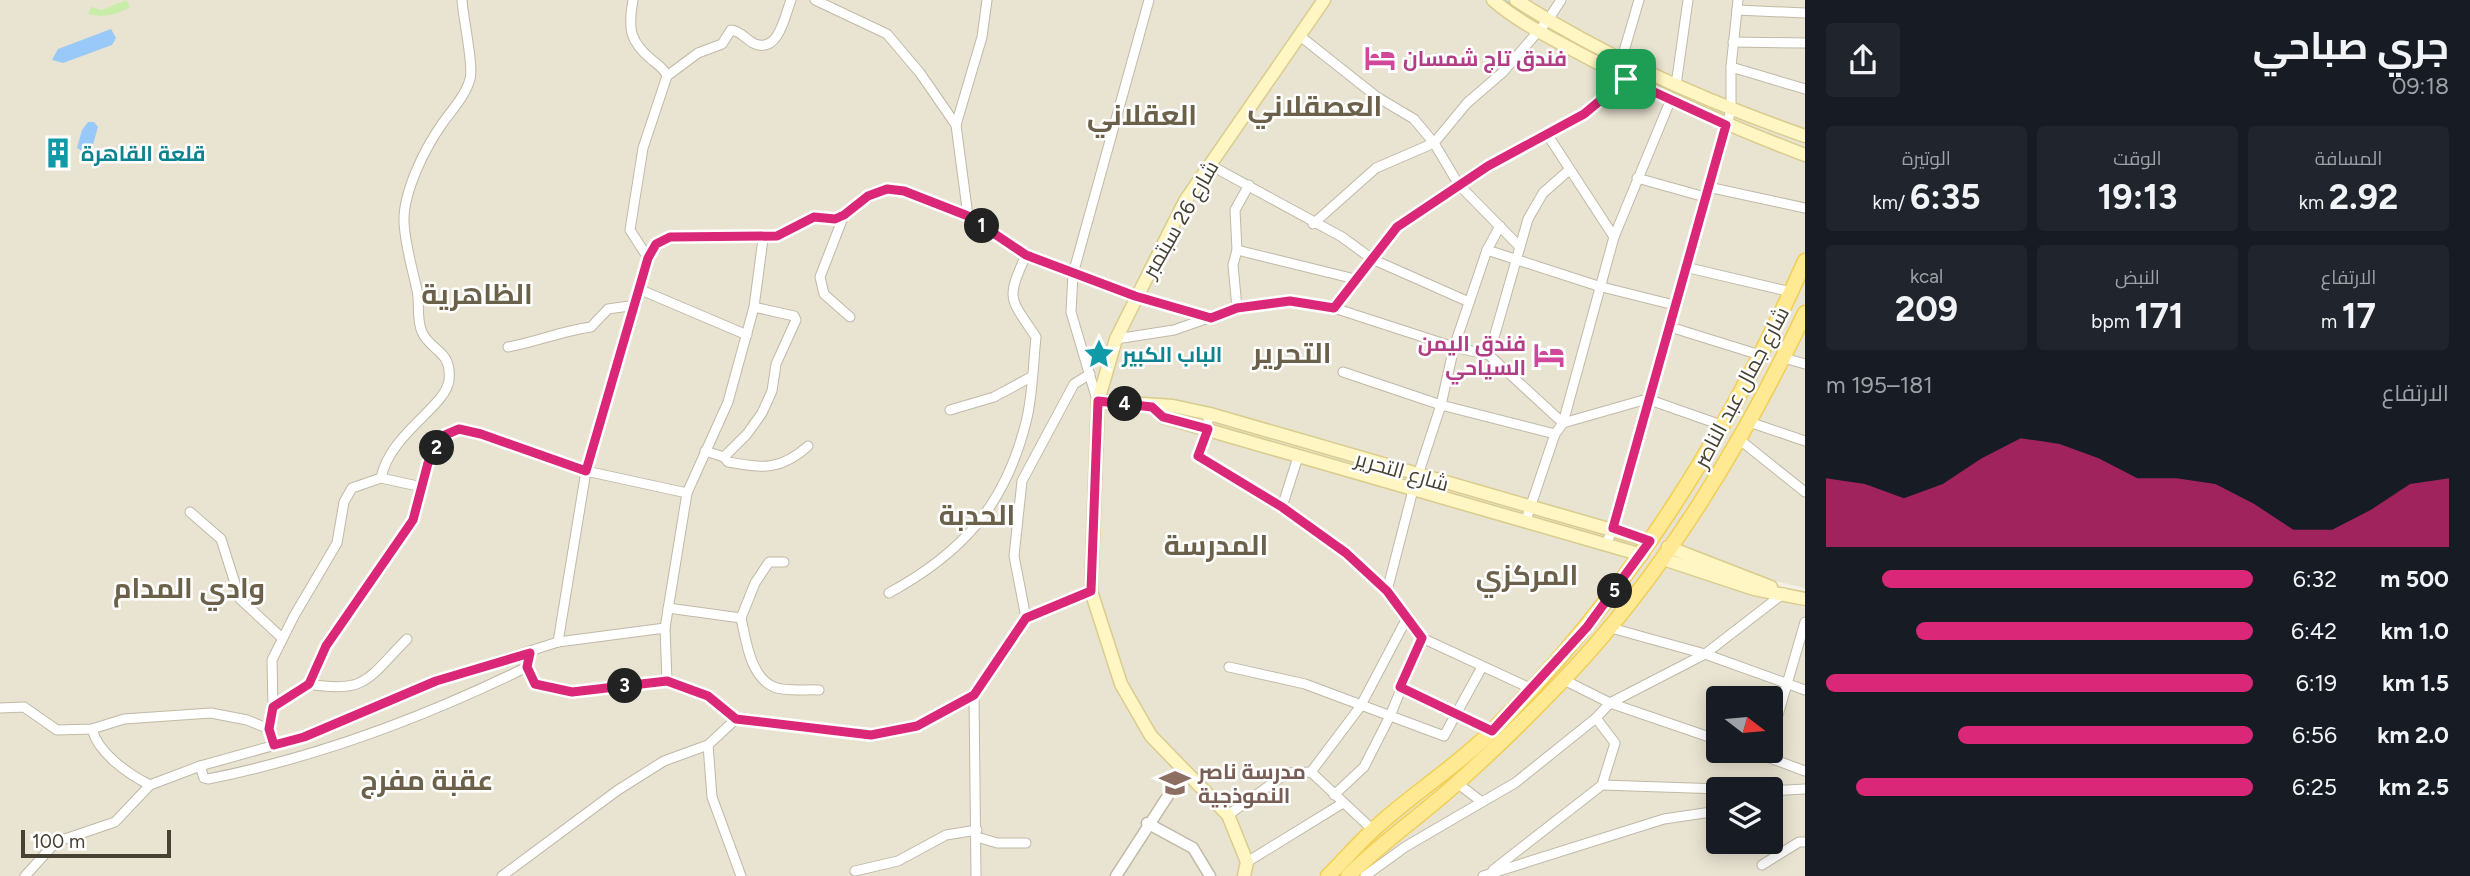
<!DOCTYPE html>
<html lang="ar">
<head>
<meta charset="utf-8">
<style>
	:root { --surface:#171b24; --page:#20242c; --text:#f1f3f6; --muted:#9ea1a6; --accent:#db2777 }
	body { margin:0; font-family:Figtree,Cairo,sans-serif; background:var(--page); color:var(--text); direction:rtl; height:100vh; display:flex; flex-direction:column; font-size:26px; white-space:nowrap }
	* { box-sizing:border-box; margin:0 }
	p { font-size:23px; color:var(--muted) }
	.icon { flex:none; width:38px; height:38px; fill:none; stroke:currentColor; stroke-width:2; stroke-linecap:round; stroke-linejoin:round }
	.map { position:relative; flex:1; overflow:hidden; direction:ltr }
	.drawer { display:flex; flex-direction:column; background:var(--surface); width:665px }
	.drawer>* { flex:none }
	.needle { width:46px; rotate:106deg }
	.controls { position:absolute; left:1706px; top:686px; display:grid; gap:14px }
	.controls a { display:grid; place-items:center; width:77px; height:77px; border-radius:7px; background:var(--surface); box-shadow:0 4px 18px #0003; font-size:35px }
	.scale { position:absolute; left:21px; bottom:18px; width:150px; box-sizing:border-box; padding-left:7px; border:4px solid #474133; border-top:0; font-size:19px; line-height:24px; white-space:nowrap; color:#474133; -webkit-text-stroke:5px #fff; paint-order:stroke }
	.pin { position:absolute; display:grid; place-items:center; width:60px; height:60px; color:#fff; margin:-30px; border-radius:14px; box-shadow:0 4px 10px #0006 }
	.km { position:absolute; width:35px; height:35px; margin:-18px; border-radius:50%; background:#222; color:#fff; font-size:19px; line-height:35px; text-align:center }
	.round { display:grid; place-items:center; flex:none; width:74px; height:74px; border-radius:7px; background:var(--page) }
	.overview { display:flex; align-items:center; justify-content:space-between; height:119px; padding:0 21px }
	h1 { font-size:38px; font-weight:700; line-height:52px }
	.stats { display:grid; grid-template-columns:repeat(3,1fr); gap:10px; height:119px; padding:7px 21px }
	.stats div { display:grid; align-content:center; border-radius:7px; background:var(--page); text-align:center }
	.stats b { font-size:35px; font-weight:700 }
	.stats small { font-size:19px; font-weight:400 }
	.stats p { font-size:19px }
	.chart { height:196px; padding:14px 21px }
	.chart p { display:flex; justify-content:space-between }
	.chart svg { width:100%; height:126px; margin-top:7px; fill:var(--accent); opacity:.7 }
	ul { padding:0 21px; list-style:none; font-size:23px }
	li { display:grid; grid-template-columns:112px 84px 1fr; align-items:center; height:52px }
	li i { height:18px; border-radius:9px; background:var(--accent) }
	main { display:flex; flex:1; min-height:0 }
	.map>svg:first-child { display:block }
</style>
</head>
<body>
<main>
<section class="drawer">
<div class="overview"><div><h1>جري صباحي</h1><p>09:18</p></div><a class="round"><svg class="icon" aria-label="share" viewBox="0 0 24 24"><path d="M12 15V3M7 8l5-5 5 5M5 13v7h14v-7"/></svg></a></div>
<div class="stats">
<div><p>المسافة</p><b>2.92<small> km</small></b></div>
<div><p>الوقت</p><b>19:13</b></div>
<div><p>الوتيرة</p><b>6:35<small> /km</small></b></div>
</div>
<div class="stats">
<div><p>الارتفاع</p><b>17<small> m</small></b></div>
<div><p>النبض</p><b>171<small> bpm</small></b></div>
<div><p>kcal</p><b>209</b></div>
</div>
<div class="chart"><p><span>الارتفاع</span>181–195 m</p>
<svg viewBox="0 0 160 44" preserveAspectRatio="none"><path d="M0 44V20L10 22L20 27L30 22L40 13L50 6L60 8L70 13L80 20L90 20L100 22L110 29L120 38L130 38L140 31L150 22L160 20V44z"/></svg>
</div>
<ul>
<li><b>500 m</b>6:32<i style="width:87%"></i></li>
<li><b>1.0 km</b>6:42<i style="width:79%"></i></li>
<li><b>1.5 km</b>6:19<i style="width:100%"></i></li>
<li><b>2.0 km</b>6:56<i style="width:69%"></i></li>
<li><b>2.5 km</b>6:25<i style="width:93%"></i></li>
</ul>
</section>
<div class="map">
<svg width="1805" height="876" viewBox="0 0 1805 876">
	<rect width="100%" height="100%" fill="#f4f1e4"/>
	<!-- residential -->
	<path fill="#e9e3d1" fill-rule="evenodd" d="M0,0H1805V588L1660,554L1805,608V876H0ZM1718,698H1771V751H1718ZM1718,789H1771V842H1718Z"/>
	<!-- green -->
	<path fill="#c8eda8" d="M126,0L130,7C116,15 103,18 88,14L91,7L102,10Z"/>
	<!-- water -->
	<g fill="#99c9f8">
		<polygon points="111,29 116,38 112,45 63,63 52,60 58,49"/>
		<polygon points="88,122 94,122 98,127 90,155 77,148 82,130"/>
	</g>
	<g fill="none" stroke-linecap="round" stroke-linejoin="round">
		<!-- stream -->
		<g stroke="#99c9f8" stroke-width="2.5">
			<polyline points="1504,0 1523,15"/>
			<polyline points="1612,63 1688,100"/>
		</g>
		<!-- minor casing -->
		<g stroke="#c0b9a6" stroke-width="11">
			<g id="minor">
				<polyline points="815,0 887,34 920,73 956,125 968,216 1026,255 1135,296 1209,318"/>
				<polyline points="1737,10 1805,13"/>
				<polyline points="1300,36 1377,97 1414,119 1434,143 1459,185 1520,247"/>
				<polyline points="1733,42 1805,43"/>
				<polyline points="1622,58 1639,0"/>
				<polyline points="1731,67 1805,89"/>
				<path d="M667,76L698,53L722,44L731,30C741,31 746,40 755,44C779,53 785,15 791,0"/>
				<polyline points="1676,85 1688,0"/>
				<polyline points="956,125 982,37 987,0"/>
				<polyline points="1547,134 1614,237"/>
				<polyline points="1210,165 1342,237 1372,259 1469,302"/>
				<polyline points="1637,178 1705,197"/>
				<polyline points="1708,187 1805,208"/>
				<polyline points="844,215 820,277 824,294 850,317"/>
				<polyline points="1313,224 1376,168 1434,143 1467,103 1503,72 1548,20 1561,0"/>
				<polyline points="1237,250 1355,279"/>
				<polyline points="1487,250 1598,286 1674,305"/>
				<polyline points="648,258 656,244 670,237 777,236 814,217 835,219 844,215 868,196 887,189 904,191 968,216"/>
				<polyline points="1685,267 1791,292"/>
				<polyline points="641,290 747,335"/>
				<polyline points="1237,308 1233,265 1237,250 1235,210 1249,185"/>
				<polyline points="1334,308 1397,227 1488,166 1584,114 1626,79"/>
				<polyline points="1670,327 1760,355"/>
				<polyline points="1116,339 1174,330 1237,308 1290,301 1334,308 1454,347 1489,355 1563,423 1647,399 1724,426"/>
				<path d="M508,347C537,342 561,331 591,327L608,309L636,305"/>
				<polyline points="1489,355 1528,219 1543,193 1568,171"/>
				<polyline points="1784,358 1805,364"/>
				<polyline points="1343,372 1441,405 1555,434"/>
				<polyline points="1097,400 1071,312 1073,274 1149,0"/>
				<polyline points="950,410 994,397 1031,377"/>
				<polyline points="1210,414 1198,456 1282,507 1346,553 1387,591 1422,638 1532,689"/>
				<polyline points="1749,422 1805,441"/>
				<polyline points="1740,440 1805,492"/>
				<polyline points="705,451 724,457 747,434 762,413 772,391 776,364 796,320 794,316 754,307"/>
				<path d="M724,457L728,462C763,468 780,471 808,446"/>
				<path d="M381,478C390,433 446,407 449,380C452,350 431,352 422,332C416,318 420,304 417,290C412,267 405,245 404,222C403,192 425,148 442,124C451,111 466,95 470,79C474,66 463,18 462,0"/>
				<polyline points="1282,507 1298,457"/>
				<polyline points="190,512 221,539 240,599 282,638"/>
				<polyline points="1526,520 1555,434 1563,423 1614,237 1671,99"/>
				<polyline points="1606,544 1613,529 1731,110 1731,67 1738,0"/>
				<polyline points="1387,591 1413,490 1441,405 1454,347 1487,250 1500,226"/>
				<path d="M889,593C962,553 1005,506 1026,422C1033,395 1033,365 1036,337C1009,297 1006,300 1026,255"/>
				<path d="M668,608L741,618C746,640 750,677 774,687C786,692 806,689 819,690"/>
				<polyline points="741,618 755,583 769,562 784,562"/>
				<polyline points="1026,618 1014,556 1022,481 1074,384 1090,374"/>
				<polyline points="1611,628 1705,654 1805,690"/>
				<path d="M558,642L586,471L648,258L630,230L643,148L667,76C664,68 658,65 652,60C629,41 628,28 633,0"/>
				<polyline points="530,653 527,667 535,684 572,692 667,681 708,696 736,719 871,735 917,726 974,695 1026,618 1091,591"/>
				<polyline points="1229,667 1305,684 1444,736 1482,667"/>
				<polyline points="1564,680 1610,703 1718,740"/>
				<polyline points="667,681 665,628 687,493 728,402 754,307 763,239"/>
				<path d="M309,684C367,694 368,678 407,639"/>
				<polyline points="1400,687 1492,731"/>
				<polyline points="974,695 976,876"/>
				<polyline points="273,707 309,684 326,646 413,520 428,463 445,435 459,429 481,434 586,471 687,493"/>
				<polyline points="0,708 24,707 57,730 92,729 124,719 211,713 247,720 269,729"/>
				<polyline points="736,719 708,745 712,797 741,876"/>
				<polyline points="1771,739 1805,622"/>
				<polyline points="274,745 269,729 273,707 272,660 294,616 337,543 344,502 352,488 381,478 422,487"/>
				<polyline points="1751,751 1805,771"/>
				<path d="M200,766L204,778L208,779C319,757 425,717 527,667"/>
				<polyline points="1311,772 1360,707 1407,618"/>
				<polyline points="1457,783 1482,802 1515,783 1596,718 1610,703 1705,654 1784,593"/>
				<polyline points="150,785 200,766 304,737 436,681 558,642 665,628"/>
				<polyline points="1602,785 1721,789"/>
				<polyline points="1771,791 1805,789"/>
				<polyline points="1334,795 1364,767 1390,716 1422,638"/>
				<polyline points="1228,815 1287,773 1311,772 1373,830"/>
				<polyline points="977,837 997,843 1026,843"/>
				<polyline points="1247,862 1343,803"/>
				<polyline points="1762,865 1799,842 1805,842"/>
				<polyline points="1493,870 1602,785 1615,743 1596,718"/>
				<polyline points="855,871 898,861 946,835 977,830"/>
				<path d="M25,876L56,842L115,822L150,785C128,774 98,753 92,729"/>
				<polyline points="502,876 618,790 664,761 708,745"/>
				<polyline points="1365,876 1405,847 1482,802"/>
				<polyline points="1483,876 1664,819 1718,811"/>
			</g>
		</g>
		<!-- tertiary casing -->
		<g stroke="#c0b9a6" stroke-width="13">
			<g id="tertiary">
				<polyline points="1147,823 1193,848 1210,876"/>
				<polyline points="1116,876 1184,771"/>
			</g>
		</g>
		<!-- secondary casing -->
		<g stroke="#d9cc8e" stroke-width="15">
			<g id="secondary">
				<path d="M1493,0C1517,21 1547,36 1575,51C1649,91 1726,125 1805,155"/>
				<path d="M1516,0C1606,58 1705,101 1805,136"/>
				<polyline points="1098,401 1173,406 1210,414 1650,541"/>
				<polyline points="1152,406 1163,417 1642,555"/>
				<polyline points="1668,547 1771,587"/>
				<polyline points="1663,559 1754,589 1805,599"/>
				<polyline points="1244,876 1247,862 1228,815 1151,736 1121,684 1091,591 1098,401 1116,339 1185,201 1324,0"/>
			</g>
		</g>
		<!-- primary casing -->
		<g stroke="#f1cf55" stroke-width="17">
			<g id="primary">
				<path d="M1328,876C1343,861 1357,845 1373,830C1411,794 1458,766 1495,728C1630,591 1727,436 1805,261"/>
				<path d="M1348,876C1382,842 1422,815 1457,783C1494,750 1530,715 1564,679C1662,577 1744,441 1805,313"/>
			</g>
		</g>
		<!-- minor -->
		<use href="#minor" stroke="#fff" stroke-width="9"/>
		<!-- tertiary -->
		<use href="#tertiary" stroke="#fff" stroke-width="10"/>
		<!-- secondary -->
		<use href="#secondary" stroke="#fff6c3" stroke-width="12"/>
		<!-- primary -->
		<use href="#primary" stroke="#ffe992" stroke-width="14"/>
	</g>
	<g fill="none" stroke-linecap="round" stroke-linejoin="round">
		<!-- route casing -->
		<g stroke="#fff" stroke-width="14">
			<polygon id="route" points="1626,79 1726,125 1613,528 1650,541 1587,627 1492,731 1400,687 1422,638 1387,591 1346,553 1282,507 1198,456 1208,429 1163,417 1152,407 1098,401 1091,591 1026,618 974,695 917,726 871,735 736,719 708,696 667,681 572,692 535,684 527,667 530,653 436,681 304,737 274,745 269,729 273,707 309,684 326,646 413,520 428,463 445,435 459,429 481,434 586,471 648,258 656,244 670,237 777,236 814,217 835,219 844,215 868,196 887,189 904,191 968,216 1026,255 1135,296 1211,318 1237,308 1290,301 1334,308 1397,227 1488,166 1584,114"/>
		</g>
		<!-- route -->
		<use href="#route" stroke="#db2777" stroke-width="9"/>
	</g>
	<!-- icons -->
	<defs>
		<g id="hotel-bare" transform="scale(2.415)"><path d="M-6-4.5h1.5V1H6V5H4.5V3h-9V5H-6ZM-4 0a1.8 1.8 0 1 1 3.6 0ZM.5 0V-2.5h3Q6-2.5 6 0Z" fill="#d1479c" stroke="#fff" stroke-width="2.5" paint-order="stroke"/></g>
		<g id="building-bare" transform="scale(2.415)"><path d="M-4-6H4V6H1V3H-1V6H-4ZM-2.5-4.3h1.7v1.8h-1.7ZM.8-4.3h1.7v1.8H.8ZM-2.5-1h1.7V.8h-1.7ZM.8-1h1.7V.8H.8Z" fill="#0f9aa8" stroke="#fff" stroke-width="2.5" paint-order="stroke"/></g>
		<g id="sight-bare" transform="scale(2.415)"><path d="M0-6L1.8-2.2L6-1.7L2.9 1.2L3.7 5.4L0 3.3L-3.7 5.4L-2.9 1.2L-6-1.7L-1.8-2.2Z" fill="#0f9aa8" stroke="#fff" stroke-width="2.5" paint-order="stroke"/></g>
		<g id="school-bare" transform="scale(2.415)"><path d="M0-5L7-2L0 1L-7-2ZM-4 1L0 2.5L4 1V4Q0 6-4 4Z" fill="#8d6e63" stroke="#fff" stroke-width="2.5" paint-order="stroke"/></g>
	</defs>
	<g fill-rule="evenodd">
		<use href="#hotel-bare" x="1380" y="58"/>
		<use href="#building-bare" x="58" y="153"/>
		<use href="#sight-bare" x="1099" y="354"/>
		<use href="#hotel-bare" x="1549" y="355"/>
		<use href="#school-bare" x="1175" y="783"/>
	</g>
	<g text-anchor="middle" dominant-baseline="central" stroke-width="5" stroke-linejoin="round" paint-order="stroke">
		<!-- hotel labels -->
		<g font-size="21" font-weight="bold" fill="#b23c85" stroke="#fff" text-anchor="start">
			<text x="1403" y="58">فندق تاج شمسان</text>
			<text x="1526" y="343" text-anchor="end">فندق اليمن<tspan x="1526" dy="24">السياحي</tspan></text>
		</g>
		<!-- culture labels -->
		<g font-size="21" font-weight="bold" fill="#0d838f" stroke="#fff" text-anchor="start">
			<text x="81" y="153">قلعة القاهرة</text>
			<text x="1122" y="354">الباب الكبير</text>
		</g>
		<!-- street labels -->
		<g font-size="21" fill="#474133" stroke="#fff">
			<text transform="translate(1180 219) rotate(-60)">شارع 26 سبتمبر</text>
			<text transform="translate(1741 387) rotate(-62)">شارع جمال عبد الناصر</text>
			<text transform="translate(1402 471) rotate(16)">شارع التحرير</text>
		</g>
		<!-- education labels -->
		<g font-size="21" font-weight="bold" fill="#785e54" stroke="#fff" text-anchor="start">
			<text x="1198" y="771">مدرسة ناصر<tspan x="1198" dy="24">النموذجية</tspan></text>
		</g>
		<!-- district labels -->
		<g font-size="28" font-weight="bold" fill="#6b6049" stroke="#fff">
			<text x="1315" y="106">العصقلاني</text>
			<text x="1142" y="115">العقلاني</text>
			<text x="477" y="294">الظاهرية</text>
			<text x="1292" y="353">التحرير</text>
			<text x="977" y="515">الحدبة</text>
			<text x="1216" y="545">المدرسة</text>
			<text x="1527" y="575">المركزي</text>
			<text x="189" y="588">وادي المدام</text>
			<text x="427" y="780">عقبة مفرج</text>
		</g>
	</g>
</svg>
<div class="controls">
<a><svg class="needle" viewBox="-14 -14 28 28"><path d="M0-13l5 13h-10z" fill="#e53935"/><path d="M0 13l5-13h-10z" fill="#9ea1a6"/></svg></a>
<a><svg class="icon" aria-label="layers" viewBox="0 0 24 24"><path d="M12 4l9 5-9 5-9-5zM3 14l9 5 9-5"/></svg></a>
</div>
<div class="scale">100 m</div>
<div class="pin" style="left:1626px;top:79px;background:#1e9e55"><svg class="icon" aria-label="arrive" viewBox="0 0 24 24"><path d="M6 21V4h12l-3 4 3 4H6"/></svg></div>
<b class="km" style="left:982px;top:226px">1</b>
<b class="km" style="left:437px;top:448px">2</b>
<b class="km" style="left:625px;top:686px">3</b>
<b class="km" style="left:1125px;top:404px">4</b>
<b class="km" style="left:1615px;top:591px">5</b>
</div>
</main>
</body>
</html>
